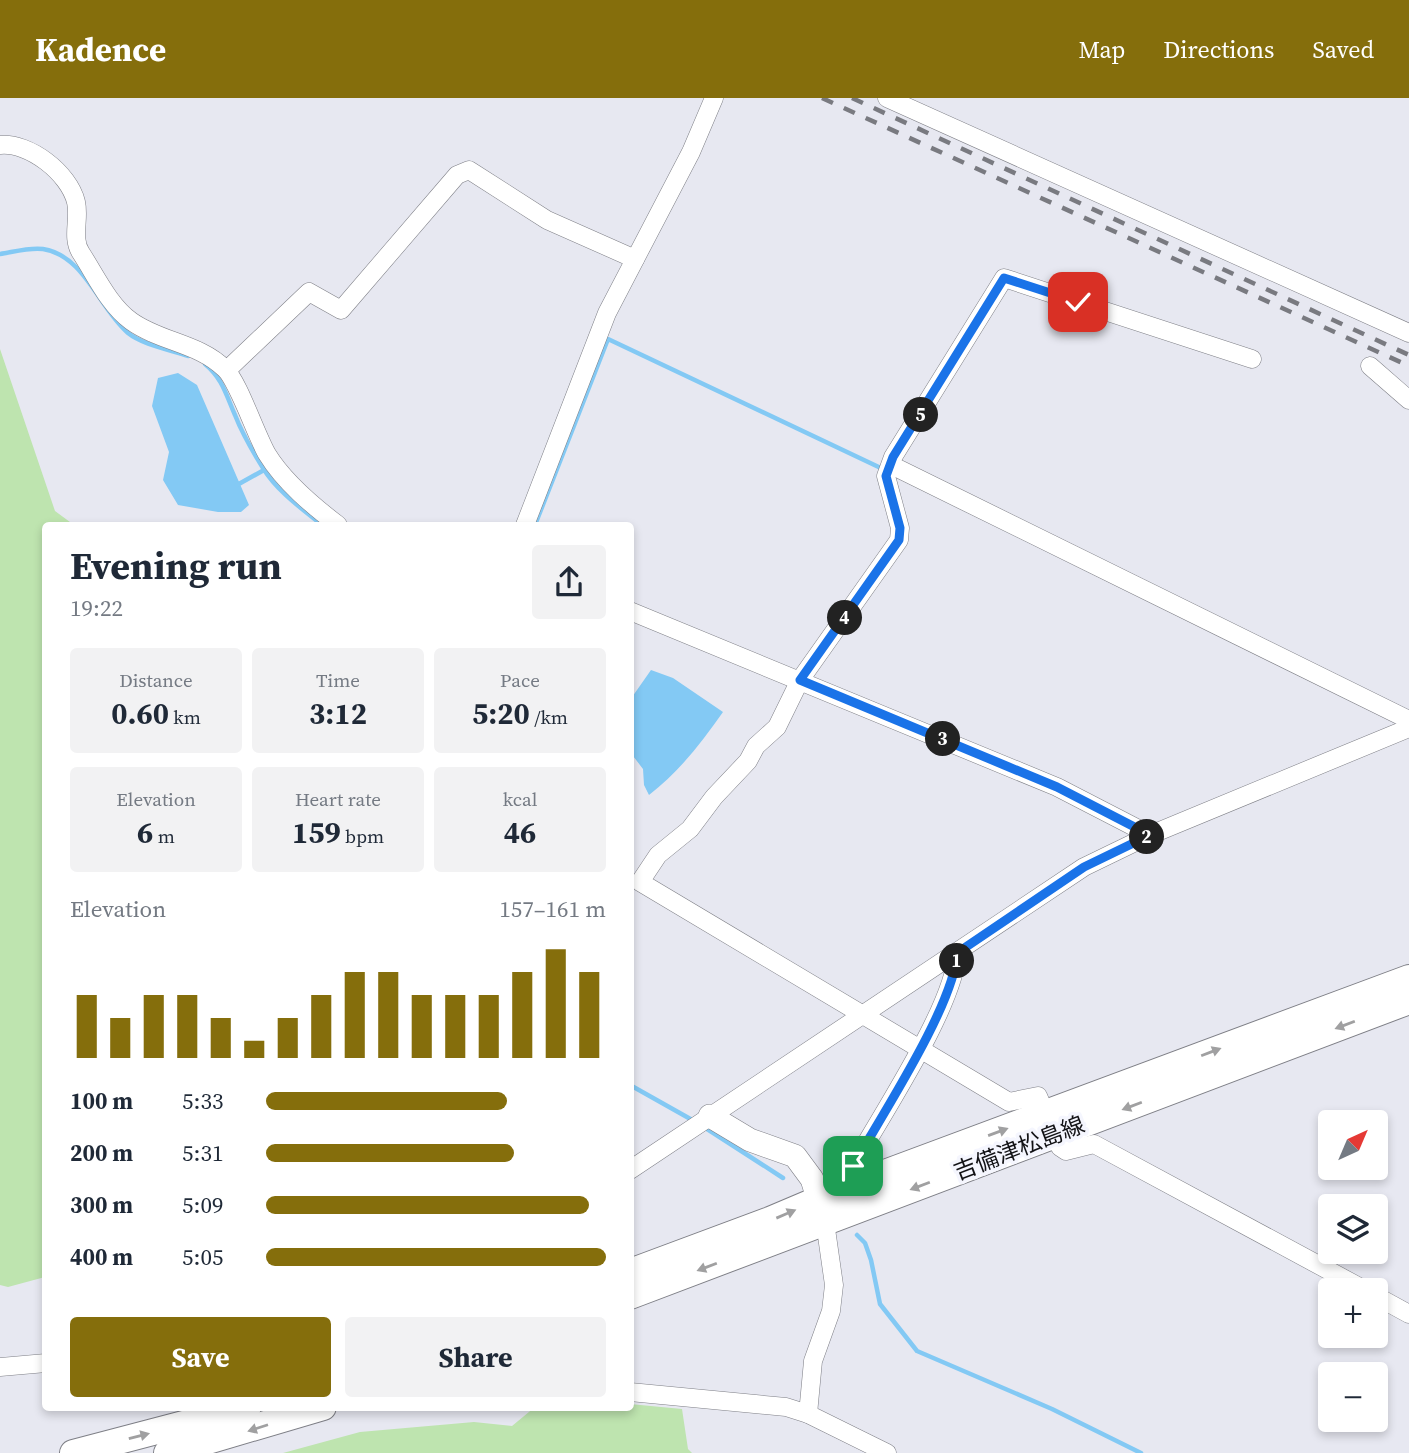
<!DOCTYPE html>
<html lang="en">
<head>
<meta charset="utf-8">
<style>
	:root { --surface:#fff; --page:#f2f2f3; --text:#1f2937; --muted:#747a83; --accent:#856e0c }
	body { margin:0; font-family:"Source Serif 4","Noto Sans JP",serif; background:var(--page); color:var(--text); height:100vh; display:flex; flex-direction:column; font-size:26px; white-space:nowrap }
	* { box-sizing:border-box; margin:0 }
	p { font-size:23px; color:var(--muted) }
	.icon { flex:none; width:38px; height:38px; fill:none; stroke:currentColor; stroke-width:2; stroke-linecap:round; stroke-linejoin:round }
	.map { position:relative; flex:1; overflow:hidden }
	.panel { position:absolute; left:42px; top:424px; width:592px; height:889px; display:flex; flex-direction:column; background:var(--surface); border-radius:7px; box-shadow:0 4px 10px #0003 }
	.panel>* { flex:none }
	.needle { width:46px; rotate:44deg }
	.buttons { position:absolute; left:1318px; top:1012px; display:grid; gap:14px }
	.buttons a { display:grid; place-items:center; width:70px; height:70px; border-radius:7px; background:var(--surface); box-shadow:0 4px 10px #0003; font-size:35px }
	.pin { position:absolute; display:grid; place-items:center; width:60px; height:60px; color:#fff; margin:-30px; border-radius:14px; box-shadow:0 4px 10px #0006 }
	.km { position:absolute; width:35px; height:35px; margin:-18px; border-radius:50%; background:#222; color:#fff; font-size:19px; line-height:35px; text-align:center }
	.round { display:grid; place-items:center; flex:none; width:74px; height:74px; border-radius:7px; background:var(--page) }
	.headline { display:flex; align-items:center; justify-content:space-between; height:119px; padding:0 28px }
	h1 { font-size:38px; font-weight:700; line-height:52px }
	.metrics { display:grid; grid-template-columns:repeat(3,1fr); gap:10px; height:119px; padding:7px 28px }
	.metrics div { display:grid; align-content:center; border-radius:7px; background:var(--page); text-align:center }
	.metrics b { font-size:30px; font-weight:700 }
	.metrics small { font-size:19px; font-weight:400 }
	.metrics p { font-size:19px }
	.chart { height:196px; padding:14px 28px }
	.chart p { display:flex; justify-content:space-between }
	.chart svg { width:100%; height:126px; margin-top:7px; stroke:var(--accent); stroke-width:6 }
	.action { display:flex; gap:14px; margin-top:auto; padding:14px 28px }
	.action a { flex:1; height:80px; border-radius:7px; background:var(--accent); color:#fff; font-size:28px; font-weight:700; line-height:80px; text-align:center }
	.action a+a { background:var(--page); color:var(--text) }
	ul { padding:0 28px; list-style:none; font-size:23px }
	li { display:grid; grid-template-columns:112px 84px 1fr; align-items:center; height:52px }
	li i { height:18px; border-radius:9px; background:var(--accent) }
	header { display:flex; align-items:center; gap:42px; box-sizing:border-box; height:98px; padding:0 35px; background:var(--accent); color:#fff }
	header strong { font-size:33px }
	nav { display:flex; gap:38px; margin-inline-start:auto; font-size:24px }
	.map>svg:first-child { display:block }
</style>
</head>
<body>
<header>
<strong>Kadence</strong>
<nav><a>Map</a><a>Directions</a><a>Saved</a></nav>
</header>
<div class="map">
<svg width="1409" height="1355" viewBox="0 0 1409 1355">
	<rect width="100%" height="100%" fill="#e7e8f1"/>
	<!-- green -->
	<g fill="#bee4af">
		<polygon points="0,251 55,413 74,427 46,427 45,1179 8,1189 0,1187"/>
		<polygon points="630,1306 682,1311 688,1351 692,1355 283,1355 360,1334 474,1324 512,1328 535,1309 630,1309"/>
	</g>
	<!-- water -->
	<g fill="#83c9f4">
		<polygon points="178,275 197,287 249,407 241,414 218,414 178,407 163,382 169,354 152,308 158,280"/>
		<path d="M651,572L673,580L723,614C702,644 679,674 649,697L644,687L643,671L630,654V602Z"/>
	</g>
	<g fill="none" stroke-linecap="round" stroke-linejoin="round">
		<!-- stream -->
		<g stroke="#83c9f4" stroke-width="4.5">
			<path d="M0,156C13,154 30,149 43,151C85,158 98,209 128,235C143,247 171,252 188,258"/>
			<path d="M205,266C223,281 226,297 235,317C242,335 253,354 263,370C277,393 301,410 322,427"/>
			<polyline points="237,387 264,372"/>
			<polyline points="535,427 608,241 885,372"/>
			<polyline points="630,987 694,1023"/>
			<polyline points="704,1029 783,1080"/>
			<polyline points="857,1137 865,1145 871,1162 880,1206 917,1253 1052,1311 1141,1355"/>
		</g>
		<!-- minor casing -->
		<g stroke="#7e7f86" stroke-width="19">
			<g id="minor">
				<polyline points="887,0 1409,235"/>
				<path d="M0,47C29,44 69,75 76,104C80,121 71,140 81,155C96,178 109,207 131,223C160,244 199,245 225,271C238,283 256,337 267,356C284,384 313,408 338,427"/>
				<polyline points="1252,261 1004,180 893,359 886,378 900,430 899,442 800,582 777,629 756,648 748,663 714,699 690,731 658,757 640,784 1009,1004 1038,998 1060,1049 1066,1053 1094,1046 1365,1192"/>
				<polyline points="1370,268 1409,302"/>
				<polyline points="227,272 309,194 341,212 457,77 469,72 547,122 635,161"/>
				<polyline points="891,367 1409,622"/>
				<polyline points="525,427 607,215 691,54 714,0"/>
				<polyline points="630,513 1057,689 1150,737"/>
				<path d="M853,1068C880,1019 955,907 957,855"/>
				<polyline points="630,1072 1084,769 1150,737 1409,630"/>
				<polyline points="1376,1198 1409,1216"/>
				<polyline points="0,1269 46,1265"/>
				<polyline points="630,1294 786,1309 808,1316 887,1355"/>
				<polyline points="808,1316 813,1263 831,1213 834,1187 825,1124"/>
			</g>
		</g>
		<!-- tertiary casing -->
		<g stroke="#7e7f86" stroke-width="24">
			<polyline id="tertiary" points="710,1018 750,1042 795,1058 812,1081 823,1117"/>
		</g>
		<!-- secondary casing -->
		<g stroke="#7e7f86" stroke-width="28">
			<g id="secondary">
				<polyline points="630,1174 770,1122 855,1086 1409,880"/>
				<polyline points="630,1198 1409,903"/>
				<polyline points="73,1355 248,1309"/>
				<polyline points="167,1355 323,1309"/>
			</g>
		</g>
		<!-- minor -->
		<use href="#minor" stroke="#fff" stroke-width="18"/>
		<!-- tertiary -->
		<use href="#tertiary" stroke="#fff" stroke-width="23"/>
		<!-- secondary -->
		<use href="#secondary" stroke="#fff" stroke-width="26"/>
		<!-- rail -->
		<g stroke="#797a80" stroke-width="4.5" stroke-dasharray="12 12" stroke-linecap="butt">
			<polyline points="822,0 1409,268"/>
			<polyline points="852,0 1409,257"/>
		</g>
	</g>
	<!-- one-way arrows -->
	<defs><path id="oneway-solid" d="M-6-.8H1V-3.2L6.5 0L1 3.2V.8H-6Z" transform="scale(1.75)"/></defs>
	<g fill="#a0a0a1">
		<use href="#oneway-solid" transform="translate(1345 927) rotate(159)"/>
		<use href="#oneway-solid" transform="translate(1211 954) rotate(-21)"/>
		<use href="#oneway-solid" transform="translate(1132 1008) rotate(159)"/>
		<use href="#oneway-solid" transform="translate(998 1034) rotate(-20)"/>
		<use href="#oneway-solid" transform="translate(920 1088) rotate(159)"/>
		<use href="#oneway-solid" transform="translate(786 1116) rotate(-23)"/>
		<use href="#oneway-solid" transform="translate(707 1169) rotate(159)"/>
		<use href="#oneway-solid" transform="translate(258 1330) rotate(162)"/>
		<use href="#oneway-solid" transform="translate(139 1338) rotate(-14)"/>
	</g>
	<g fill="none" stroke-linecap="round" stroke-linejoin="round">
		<!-- route casing -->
		<g stroke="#fff" stroke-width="14">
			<path id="route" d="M853,1068C880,1020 955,906 957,855L1084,769L1150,737L1057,689L800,582L899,442L900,430L886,378L893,359L1004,180L1078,204"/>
		</g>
		<!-- route -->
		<use href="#route" stroke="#1a73e8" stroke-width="9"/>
	</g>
	<g text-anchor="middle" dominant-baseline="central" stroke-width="7" stroke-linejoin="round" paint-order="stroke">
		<!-- street labels -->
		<g font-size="23" fill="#121215" stroke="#f5f6fe">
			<text transform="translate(1019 1050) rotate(-21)">吉備津松島線</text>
		</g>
	</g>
</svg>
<div class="buttons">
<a><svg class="needle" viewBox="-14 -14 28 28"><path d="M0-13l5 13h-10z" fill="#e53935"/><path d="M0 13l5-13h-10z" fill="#747a83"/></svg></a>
<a><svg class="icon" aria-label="layers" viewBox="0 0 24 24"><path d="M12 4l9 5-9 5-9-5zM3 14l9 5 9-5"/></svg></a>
<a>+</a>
<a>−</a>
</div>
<div class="pin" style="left:853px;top:1068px;background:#1e9e55"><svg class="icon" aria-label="arrive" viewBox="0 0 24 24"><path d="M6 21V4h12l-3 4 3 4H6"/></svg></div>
<div class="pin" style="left:1078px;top:204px;background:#d93025"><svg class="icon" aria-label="check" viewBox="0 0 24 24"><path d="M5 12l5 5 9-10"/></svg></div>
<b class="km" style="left:957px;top:863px">1</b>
<b class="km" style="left:1147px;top:739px">2</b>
<b class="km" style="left:943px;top:641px">3</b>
<b class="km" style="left:845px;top:520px">4</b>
<b class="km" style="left:921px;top:317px">5</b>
<section class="panel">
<div class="headline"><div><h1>Evening run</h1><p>19:22</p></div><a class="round"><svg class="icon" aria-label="share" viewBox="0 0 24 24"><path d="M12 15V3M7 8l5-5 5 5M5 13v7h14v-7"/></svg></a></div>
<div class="metrics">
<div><p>Distance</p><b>0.60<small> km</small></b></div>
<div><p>Time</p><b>3:12</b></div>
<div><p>Pace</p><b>5:20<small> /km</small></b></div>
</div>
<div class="metrics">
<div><p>Elevation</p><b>6<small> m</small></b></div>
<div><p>Heart rate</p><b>159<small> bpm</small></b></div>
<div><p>kcal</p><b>46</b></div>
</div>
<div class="chart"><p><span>Elevation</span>157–161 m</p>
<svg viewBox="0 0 160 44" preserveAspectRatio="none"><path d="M5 44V22M15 44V30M25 44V22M35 44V22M45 44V30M55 44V38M65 44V30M75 44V22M85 44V14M95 44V14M105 44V22M115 44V22M125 44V22M135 44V14M145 44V6M155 44V14"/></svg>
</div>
<ul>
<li><b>100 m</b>5:33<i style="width:71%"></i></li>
<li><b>200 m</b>5:31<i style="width:73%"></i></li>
<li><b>300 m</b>5:09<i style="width:95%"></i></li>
<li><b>400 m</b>5:05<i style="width:100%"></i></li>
</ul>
<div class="action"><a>Save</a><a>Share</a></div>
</section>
</div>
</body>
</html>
